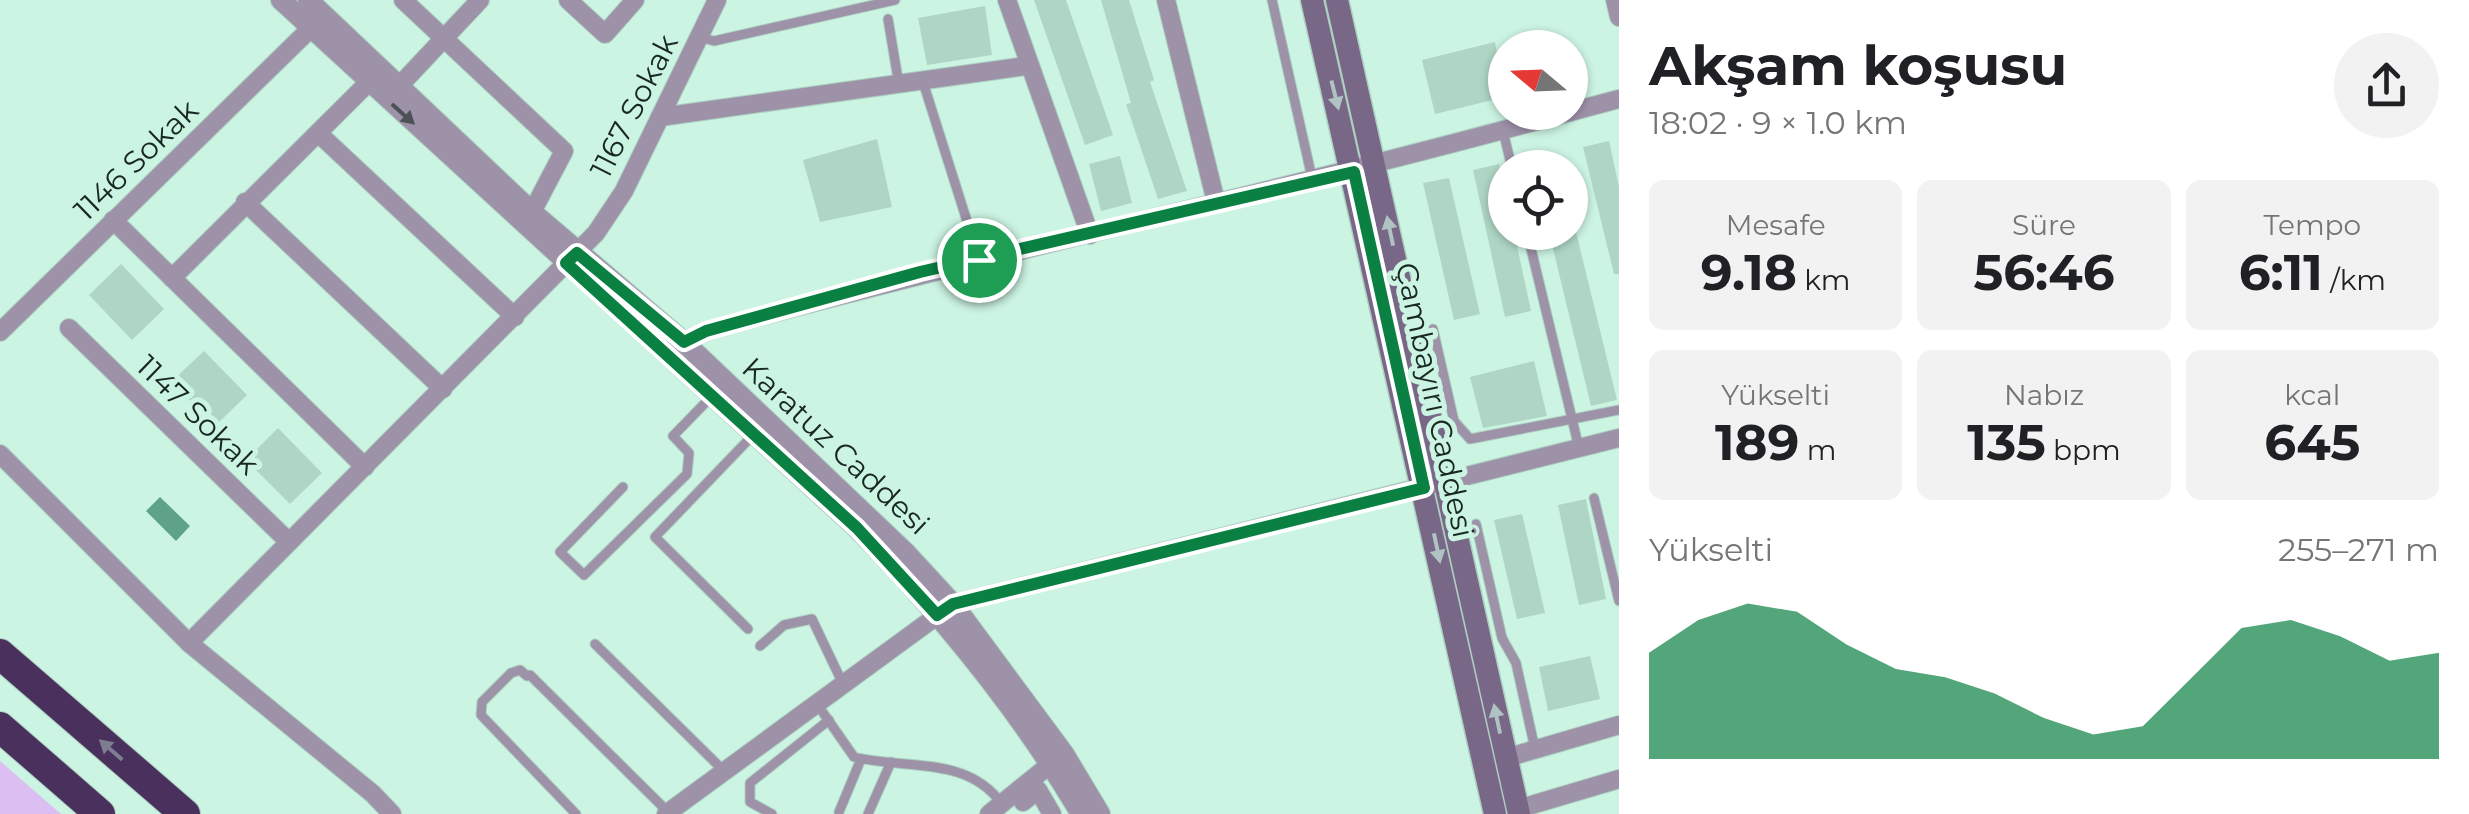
<!DOCTYPE html>
<html lang="tr">
<head>
<meta charset="utf-8">
<style>
	:root { --surface:#fff; --page:#f2f2f2; --text:#202124; --muted:#757577; --accent:#0b8043 }
	body { margin:0; font-family:Montserrat,sans-serif; background:var(--page); color:var(--text); height:100vh; display:flex; flex-direction:column; font-size:38px; white-space:nowrap }
	* { box-sizing:border-box; margin:0 }
	p { font-size:32px; color:var(--muted) }
	.icon { flex:none; width:55px; height:55px; fill:none; stroke:currentColor; stroke-width:2; stroke-linecap:round; stroke-linejoin:round }
	.map { position:relative; flex:1; overflow:hidden }
	.drawer { display:flex; flex-direction:column; background:var(--surface); width:850px }
	.drawer>* { flex:none }
	.needle { width:65px; rotate:289deg }
	.buttons { position:absolute; left:1488px; top:30px; display:grid; gap:20px }
	.buttons a { display:grid; place-items:center; width:100px; height:100px; border-radius:50%; background:var(--surface); box-shadow:0 2px 8px #0004; font-size:50px }
	.pin { position:absolute; display:grid; place-items:center; width:85px; height:85px; color:#fff; margin:-42px; border:5px solid #fff; border-radius:50%; box-shadow:0 2px 10px #0007 }
	.round { display:grid; place-items:center; flex:none; width:105px; height:105px; border-radius:52px; background:var(--page) }
	.head { display:flex; align-items:center; justify-content:space-between; height:170px; padding:0 30px }
	h1 { font-size:55px; font-weight:700; line-height:75px }
	.metrics { display:grid; grid-template-columns:repeat(3,1fr); gap:15px; height:170px; padding:10px 30px }
	.metrics div { display:grid; align-content:center; border-radius:15px; background:var(--page); text-align:center }
	.metrics b { font-size:50px; font-weight:700 }
	.metrics small { font-size:28px; font-weight:400 }
	.metrics p { font-size:28px }
	.chart { height:280px; padding:20px 30px }
	.chart p { display:flex; justify-content:space-between }
	.chart svg { width:100%; height:180px; margin-top:10px; fill:var(--accent); opacity:.7 }
	main { display:flex; flex:1; min-height:0 }
	.map>svg:first-child { display:block }
</style>
</head>
<body>
<main>
<div class="map">
<svg width="1619" height="814" viewBox="0 0 1619 814">
	<rect width="100%" height="100%" fill="#ccf4e3"/>
	<!-- green -->
	<polygon fill="#dbbff2" points="0,761 61,814 0,814"/>
	<!-- water -->
	<polygon fill="#5ea288" points="160,497 190,526 176,541 146,511"/>
	<!-- building -->
	<g fill="#afd6c5">
		<polygon points="1034,0 1066,0 1113,135 1085,145"/>
		<polygon points="1101,0 1129,0 1154,80 1150,82 1187,191 1158,199 1126,104 1131,103"/>
		<polygon points="985,6 992,55 927,65 918,18"/>
		<polygon points="1495,42 1505,97 1435,114 1422,60"/>
		<polygon points="877,139 892,207 820,222 803,160"/>
		<polygon points="1609,141 1619,187 1619,274 1614,274 1583,147"/>
		<polygon points="1557,154 1559,168 1520,168 1519,163"/>
		<polygon points="1120,156 1132,203 1101,211 1089,164"/>
		<polygon points="1499,164 1505,192 1505,232 1514,232 1531,311 1505,317 1473,170"/>
		<polygon points="1449,178 1480,314 1454,320 1423,183"/>
		<polygon points="1549,232 1576,232 1617,400 1591,406"/>
		<polygon points="121,264 164,309 132,340 89,295"/>
		<polygon points="204,351 247,395 215,426 171,382"/>
		<polygon points="1534,361 1547,416 1483,428 1470,377"/>
		<polygon points="278,428 322,473 290,504 246,460"/>
		<polygon points="1586,499 1606,599 1579,605 1558,505"/>
		<polygon points="1522,514 1545,613 1517,619 1494,520"/>
		<polygon points="1590,656 1600,699 1548,711 1539,667"/>
	</g>
	<g fill="none" stroke-linecap="round" stroke-linejoin="round">
		<!-- service casing -->
		<g stroke="#accfc0" stroke-width="11">
			<g id="service">
				<polyline points="1272,0 1312,178"/>
				<polyline points="888,19 899,85"/>
				<polyline points="699,37 714,41 895,0"/>
				<polyline points="923,82 979,259"/>
				<polyline points="1503,131 1512,168"/>
				<polyline points="1527,232 1579,448"/>
				<polyline points="1433,329 1454,421 1470,439 1619,410"/>
				<polyline points="623,487 560,552 584,575 687,474 689,453 673,436 711,397"/>
				<polyline points="1594,498 1619,601"/>
				<polyline points="1476,524 1502,638 1516,663 1535,749"/>
				<polyline points="748,629 655,537 753,435"/>
				<polyline points="595,644 724,771"/>
				<polyline points="760,646 784,625 812,619 843,684"/>
				<polyline points="530,675 668,812"/>
				<polyline points="527,676 520,670 511,673 482,702 481,715 576,814"/>
				<path d="M817,704L854,757C906,770 967,755 1002,804"/>
				<polyline points="839,812 861,759"/>
				<polyline points="772,814 750,802 750,783 829,720"/>
				<polyline points="868,814 891,762"/>
			</g>
		</g>
		<!-- minor casing -->
		<g stroke="#accfc0" stroke-width="20">
			<g id="minor">
				<polyline points="403,0 564,151 532,212"/>
				<polyline points="568,0 605,34 635,0"/>
				<polyline points="1007,0 1090,235"/>
				<polyline points="1166,0 1216,202"/>
				<polyline points="1615,0 1619,17"/>
				<polyline points="401,84 480,0"/>
				<polyline points="1570,112 1619,99"/>
				<polyline points="660,117 1026,66"/>
				<polyline points="318,133 515,317"/>
				<polyline points="245,202 443,389"/>
				<polyline points="113,220 365,467"/>
				<polyline points="172,278 377,74"/>
				<polyline points="69,328 289,542"/>
				<polyline points="0,332 311,28"/>
				<path d="M684,342L706,331C992,253 1283,191 1570,112"/>
				<polyline points="0,454 189,643 373,794 392,814"/>
				<polyline points="189,643 596,233 624,191 717,0"/>
				<polyline points="1506,758 1619,725"/>
				<polyline points="1023,802 1038,790 1052,814"/>
				<polyline points="1518,809 1619,779"/>
				<polyline points="666,814 953,604 1619,438"/>
				<polyline points="989,814 1058,758"/>
			</g>
		</g>
		<!-- tertiary casing -->
		<g stroke="#accfc0" stroke-width="22">
			<g id="tertiary">
				<path d="M281,0L857,528C942,615 1019,709 1081,814"/>
				<polyline points="308,0 532,212 684,342 906,553 953,604 1064,754 1100,814"/>
			</g>
		</g>
		<!-- secondary casing -->
		<g stroke="#accfc0" stroke-width="25">
			<g id="secondary">
				<polyline points="1312,0 1495,814"/>
				<polyline points="1337,0 1519,814"/>
			</g>
		</g>
		<!-- motorway casing -->
		<g stroke="#accfc0" stroke-width="32">
			<g id="motorway">
				<polyline points="0,654 185,814"/>
				<polyline points="0,727 100,814"/>
			</g>
		</g>
		<!-- service -->
		<use href="#service" stroke="#9e92a9" stroke-width="9"/>
		<!-- minor -->
		<use href="#minor" stroke="#9e92a9" stroke-width="18"/>
		<!-- tertiary -->
		<use href="#tertiary" stroke="#9e92a9" stroke-width="20"/>
		<!-- secondary -->
		<use href="#secondary" stroke="#796788" stroke-width="22"/>
		<!-- motorway -->
		<use href="#motorway" stroke="#4a305d" stroke-width="30"/>
	</g>
	<!-- one-way arrows -->
	<defs><path id="oneway-solid" d="M-6-.8H1V-3.2L6.5 0L1 3.2V.8H-6Z" transform="scale(2.5)"/></defs>
	<g fill="#afc3c3">
		<use href="#oneway-solid" transform="translate(1335 95) rotate(76)"/>
		<use href="#oneway-solid" transform="translate(1390 231) rotate(-102)"/>
		<use href="#oneway-solid" transform="translate(1437 548) rotate(78)"/>
		<use href="#oneway-solid" transform="translate(1497 719) rotate(-102)"/>
	</g>
	<use fill="#4e5257" href="#oneway-solid" transform="translate(403 114) rotate(42)"/>
	<use fill="#7e7e93" href="#oneway-solid" transform="translate(111 750) rotate(-139)"/>
	<g fill="none" stroke-linecap="round" stroke-linejoin="round">
		<!-- route casing -->
		<g stroke="#fff" stroke-width="20">
			<polygon id="route" points="1354,172 1424,488 953,604 937,615 857,528 566,263 577,253 684,342 706,331 920,272"/>
		</g>
		<!-- route -->
		<use href="#route" stroke="#0b8043" stroke-width="12"/>
	</g>
	<g text-anchor="middle" dominant-baseline="central" stroke-width="10" stroke-linejoin="round" paint-order="stroke">
		<!-- street labels -->
		<g font-size="30" fill="#182721" stroke="#ccf4e3">
			<text transform="translate(634 106) rotate(-63)">1167 Sokak</text>
			<text transform="translate(136 160) rotate(-44)">1146 Sokak</text>
			<text transform="translate(1435 400) rotate(78)">Çambayırı Caddesi</text>
			<text transform="translate(198 415) rotate(44)">1147 Sokak</text>
			<text transform="translate(836 446) rotate(43)">Karatuz Caddesi</text>
		</g>
	</g>
</svg>
<div class="buttons">
<a><svg class="needle" viewBox="-14 -14 28 28"><path d="M0-13l5 13h-10z" fill="#e53935"/><path d="M0 13l5-13h-10z" fill="#757577"/></svg></a>
<a><svg class="icon" aria-label="locate" viewBox="0 0 24 24"><circle cx="12" cy="12" r="6"/><path d="M12 2v4M12 18v4M2 12h4M18 12h4"/></svg></a>
</div>
<div class="pin" style="left:979px;top:260px;background:#1e9e55"><svg class="icon" aria-label="arrive" viewBox="0 0 24 24"><path d="M6 21V4h12l-3 4 3 4H6"/></svg></div>
</div>
<section class="drawer">
<div class="head"><div><h1>Akşam koşusu</h1><p>18:02 · 9 × 1.0 km</p></div><a class="round"><svg class="icon" aria-label="share" viewBox="0 0 24 24"><path d="M12 15V3M7 8l5-5 5 5M5 13v7h14v-7"/></svg></a></div>
<div class="metrics">
<div><p>Mesafe</p><b>9.18<small> km</small></b></div>
<div><p>Süre</p><b>56:46</b></div>
<div><p>Tempo</p><b>6:11<small> /km</small></b></div>
</div>
<div class="metrics">
<div><p>Yükselti</p><b>189<small> m</small></b></div>
<div><p>Nabız</p><b>135<small> bpm</small></b></div>
<div><p>kcal</p><b>645</b></div>
</div>
<div class="chart"><p><span>Yükselti</span>255–271 m</p>
<svg viewBox="0 0 160 44" preserveAspectRatio="none"><path d="M0 44V18L10 10L20 6L30 8L40 16L50 22L60 24L70 28L80 34L90 38L100 36L110 24L120 12L130 10L140 14L150 20L160 18V44z"/></svg>
</div>
</section>
</main>
</body>
</html>
